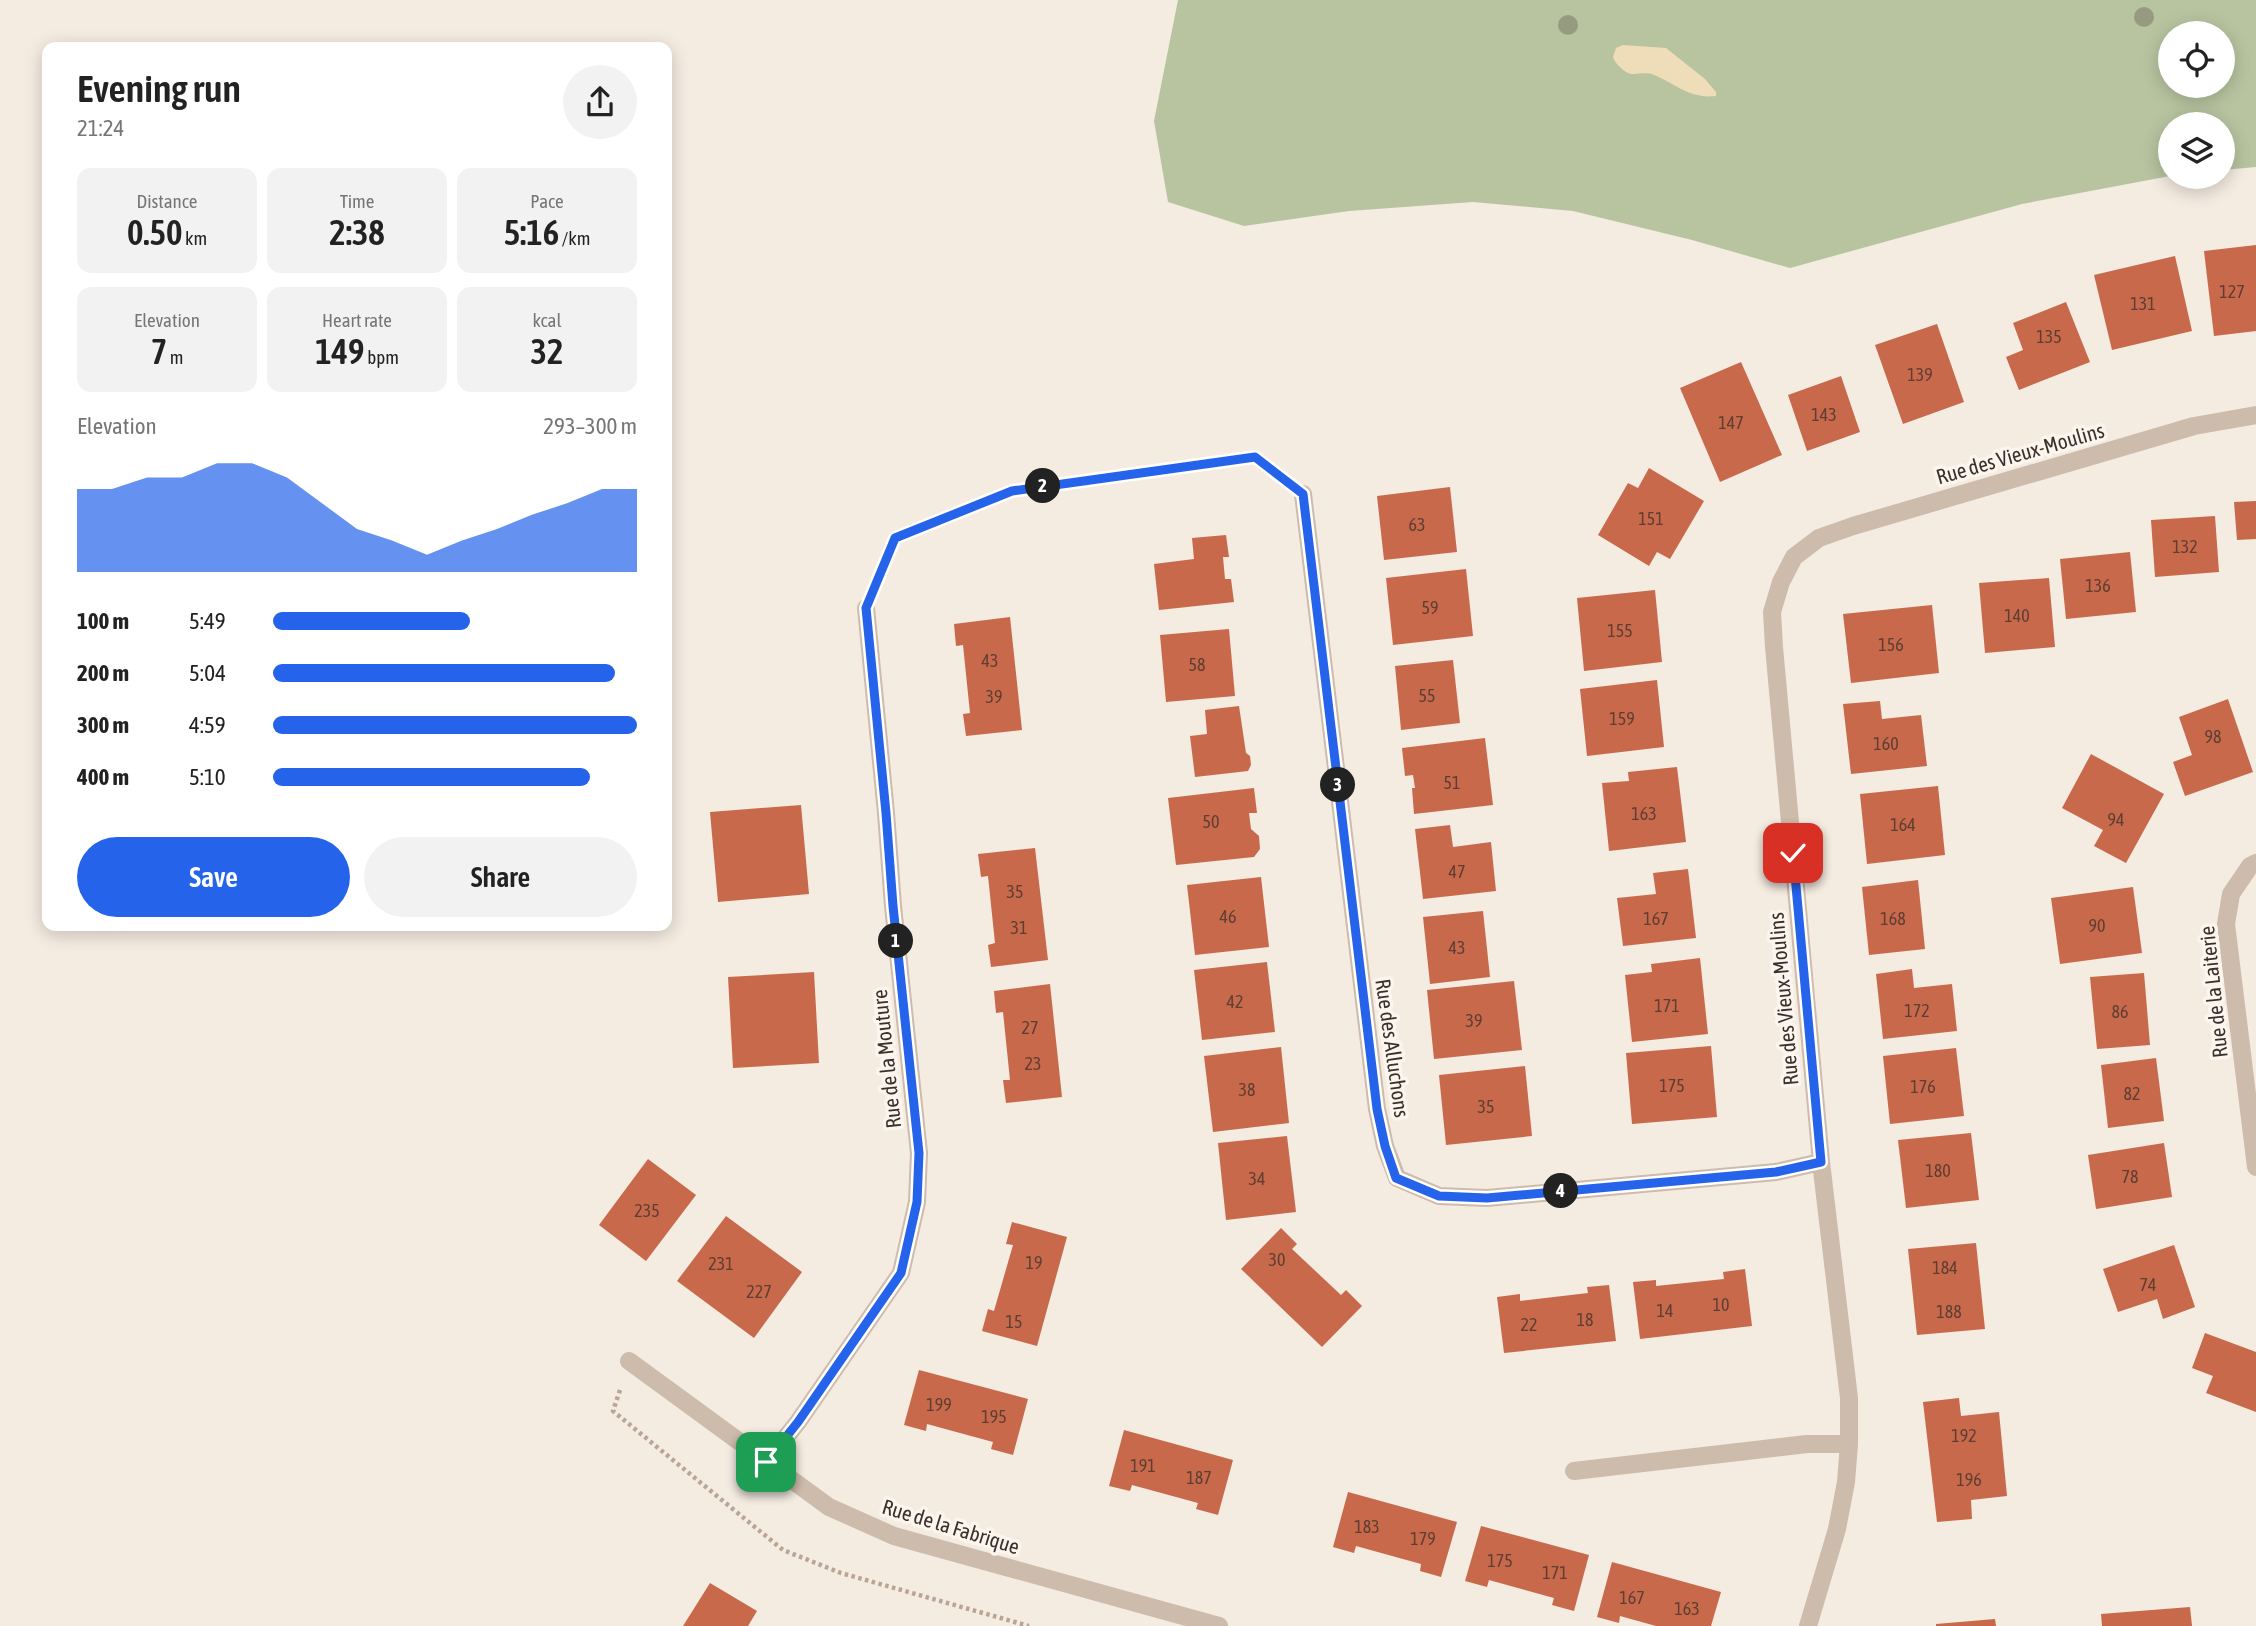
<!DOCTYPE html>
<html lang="en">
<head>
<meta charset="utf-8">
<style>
	:root { --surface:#fff; --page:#f2f2f2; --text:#222; --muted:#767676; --accent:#2563eb }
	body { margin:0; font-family:"Asap Condensed",sans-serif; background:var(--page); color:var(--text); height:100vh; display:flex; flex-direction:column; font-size:26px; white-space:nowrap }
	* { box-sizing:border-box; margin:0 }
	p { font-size:23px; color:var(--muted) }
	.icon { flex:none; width:38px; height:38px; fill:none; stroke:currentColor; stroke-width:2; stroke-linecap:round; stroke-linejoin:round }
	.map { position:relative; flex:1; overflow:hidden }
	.details { position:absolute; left:42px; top:42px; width:630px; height:889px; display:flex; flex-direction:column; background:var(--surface); border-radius:14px; box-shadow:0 4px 18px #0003 }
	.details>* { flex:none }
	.buttons { position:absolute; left:2158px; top:21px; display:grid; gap:14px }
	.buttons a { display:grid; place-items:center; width:77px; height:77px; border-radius:50%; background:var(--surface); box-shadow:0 4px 18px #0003; font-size:35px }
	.pin { position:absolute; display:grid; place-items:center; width:60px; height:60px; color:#fff; margin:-30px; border-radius:14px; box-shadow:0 4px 10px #0006 }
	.km { position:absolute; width:35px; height:35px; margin:-18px; border-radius:50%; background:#222; color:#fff; font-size:19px; line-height:35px; text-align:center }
	.round { display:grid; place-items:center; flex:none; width:74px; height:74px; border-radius:37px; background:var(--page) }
	.headline { display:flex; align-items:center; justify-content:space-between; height:119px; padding:0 35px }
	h1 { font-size:38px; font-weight:600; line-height:52px }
	.stats { display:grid; grid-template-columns:repeat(3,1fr); gap:10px; height:119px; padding:7px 35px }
	.stats div { display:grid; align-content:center; border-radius:14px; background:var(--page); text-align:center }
	.stats b { font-size:35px; font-weight:600 }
	.stats small { font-size:19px; font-weight:400 }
	.stats p { font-size:19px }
	.chart { height:196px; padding:14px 35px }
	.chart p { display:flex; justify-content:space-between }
	.chart svg { width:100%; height:126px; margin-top:7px; fill:var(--accent); opacity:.7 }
	.button { display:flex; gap:14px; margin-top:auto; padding:14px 35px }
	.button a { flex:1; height:80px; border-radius:42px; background:var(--accent); color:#fff; font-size:28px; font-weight:600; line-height:80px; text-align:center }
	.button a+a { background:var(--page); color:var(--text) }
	ul { padding:0 35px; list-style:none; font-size:23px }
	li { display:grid; grid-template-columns:112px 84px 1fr; align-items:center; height:52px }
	li i { height:18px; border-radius:9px; background:var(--accent) }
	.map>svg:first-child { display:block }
</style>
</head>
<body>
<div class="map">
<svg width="2256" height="1626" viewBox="0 0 2256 1626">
	<rect width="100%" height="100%" fill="#f4ebe1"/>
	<!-- green -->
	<path fill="#b8c4a0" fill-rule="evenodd" d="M1178,0H2256V167L2223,170L2222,124H2170V176L2022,204L1790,268L1692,240L1573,211L1473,202L1349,211L1244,226L1168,202L1154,121ZM2170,33H2222V86H2170Z"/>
	<!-- sand -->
	<path fill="#efdcb8" d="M1623,45L1666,48L1705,79L1716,92V96C1689,99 1676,84 1654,75C1645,71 1634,76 1628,73C1621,69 1615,63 1613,57L1616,48Z"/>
	<!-- building -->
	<g fill="#c8694b">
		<polygon points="2256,245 2256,331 2214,336 2204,251"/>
		<polygon points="2175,256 2192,331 2112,350 2094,275"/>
		<polygon points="2066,302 2090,362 2019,390 2006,357 2023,350 2013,323"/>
		<polygon points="1937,324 1964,402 1903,424 1875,345"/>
		<polygon points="1741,362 1782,455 1720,482 1680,388"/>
		<polygon points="1841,376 1860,432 1807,451 1788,395"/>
		<polygon points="1649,468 1704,501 1670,559 1657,552 1649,566 1598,535 1628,483 1638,488"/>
		<polygon points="1450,487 1457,552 1384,560 1377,496"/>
		<polygon points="2256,501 2256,539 2237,540 2234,502"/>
		<polygon points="2215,516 2219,572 2155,577 2151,520"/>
		<polygon points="1226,535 1229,557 1223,557 1225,579 1231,579 1234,602 1159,610 1154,564 1194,559 1192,538"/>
		<polygon points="2130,552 2136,612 2066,619 2060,559"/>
		<polygon points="1466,569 1473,636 1393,645 1386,578"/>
		<polygon points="2049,578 2055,647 1985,653 1979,583"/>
		<polygon points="1655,590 1662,662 1584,671 1577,598"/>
		<polygon points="1932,605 1939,673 1851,683 1843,614"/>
		<polygon points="1010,617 1022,730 966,736 963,714 970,713 963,645 956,646 954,624"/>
		<polygon points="1229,629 1235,696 1166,702 1160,635"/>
		<polygon points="1453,660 1460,723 1401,730 1395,666"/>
		<polygon points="1657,680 1664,747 1587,756 1580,689"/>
		<polygon points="2228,699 2253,772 2185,796 2173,762 2192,755 2179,717"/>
		<polygon points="1880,701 1882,719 1921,715 1927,766 1851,774 1843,704"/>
		<polygon points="1239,706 1246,753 1250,756 1251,765 1248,771 1195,777 1190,736 1207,734 1205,710"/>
		<polygon points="1485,738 1493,805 1414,814 1412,788 1415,788 1413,775 1405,776 1402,748"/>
		<polygon points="2091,754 2164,794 2126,863 2094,846 2103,830 2062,808"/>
		<polygon points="1677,767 1686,842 1609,851 1602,783 1629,781 1628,772"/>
		<polygon points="1938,786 1945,855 1867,864 1860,794"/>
		<polygon points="1254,788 1257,813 1249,813 1251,829 1259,836 1260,849 1254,857 1176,865 1168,798"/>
		<polygon points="801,805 809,894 718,902 710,812"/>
		<polygon points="1450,825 1453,847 1491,842 1496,891 1423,899 1415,829"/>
		<polygon points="1035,848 1048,960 991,967 988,945 995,943 988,876 981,877 978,854"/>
		<polygon points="1688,869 1696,938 1623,946 1617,898 1656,894 1653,873"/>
		<polygon points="1261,877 1269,947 1195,955 1187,885"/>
		<polygon points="1918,880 1925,949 1869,955 1862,887"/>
		<polygon points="2133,887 2142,953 2060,964 2051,898"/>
		<polygon points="1483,911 1490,977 1430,984 1423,917"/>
		<polygon points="1700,958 1708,1034 1632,1042 1625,975 1652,972 1651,964"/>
		<polygon points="1267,962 1275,1032 1202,1040 1194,970"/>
		<polygon points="1912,969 1914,988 1952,984 1957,1031 1883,1039 1876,974"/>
		<polygon points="814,972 819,1063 733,1068 728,977"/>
		<polygon points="2144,973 2150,1045 2097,1049 2090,977"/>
		<polygon points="1514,981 1522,1050 1434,1059 1427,990"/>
		<polygon points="1050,984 1062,1097 1006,1103 1003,1080 1010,1080 1003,1012 996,1013 994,991"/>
		<polygon points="1711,1046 1717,1117 1632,1124 1626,1053"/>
		<polygon points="1281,1047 1289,1123 1213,1132 1204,1056"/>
		<polygon points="1956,1048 1964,1116 1890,1124 1883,1056"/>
		<polygon points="2156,1058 2164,1121 2108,1128 2101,1065"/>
		<polygon points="1525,1066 1532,1136 1446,1145 1439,1075"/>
		<polygon points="1971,1133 1979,1200 1906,1208 1898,1140"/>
		<polygon points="1287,1136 1296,1212 1226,1220 1218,1143"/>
		<polygon points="2164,1143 2172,1197 2096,1209 2088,1155"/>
		<polygon points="648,1159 696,1195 646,1261 599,1225"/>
		<polygon points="726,1216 802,1272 754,1338 677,1281"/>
		<polygon points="1012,1222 1067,1237 1037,1346 982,1331 988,1309 994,1311 1013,1245 1006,1244"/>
		<polygon points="1281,1228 1297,1244 1292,1249 1341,1295 1346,1290 1362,1306 1322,1347 1241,1269"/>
		<polygon points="1976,1243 1985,1329 1917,1335 1908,1249"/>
		<polygon points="2174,1245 2195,1307 2163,1319 2157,1299 2118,1312 2103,1269"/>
		<polygon points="1745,1269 1752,1326 1640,1339 1633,1282 1656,1280 1656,1286 1724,1279 1723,1272"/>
		<polygon points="1609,1285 1616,1341 1504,1353 1497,1297 1520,1294 1520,1301 1588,1293 1587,1287"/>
		<polygon points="2205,1333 2256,1352 2256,1412 2206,1393 2213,1376 2192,1368"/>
		<polygon points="919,1370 1028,1399 1013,1455 991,1449 993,1442 927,1424 926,1431 904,1425"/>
		<polygon points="1959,1398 1961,1416 1999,1412 2007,1496 1971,1500 1972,1519 1937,1522 1923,1402"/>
		<polygon points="1124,1430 1233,1460 1218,1515 1196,1509 1198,1503 1132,1485 1130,1491 1109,1486"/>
		<polygon points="1348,1492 1457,1522 1441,1577 1420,1571 1421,1564 1356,1546 1354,1553 1333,1547"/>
		<polygon points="1481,1526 1589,1555 1574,1611 1552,1605 1554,1598 1489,1580 1487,1587 1465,1581"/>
		<polygon points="1612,1562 1721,1592 1711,1626 1656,1626 1620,1616 1619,1623 1597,1617"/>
		<polygon points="710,1583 757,1611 748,1626 683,1626"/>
		<polygon points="2190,1607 2192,1626 2102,1626 2101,1614"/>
		<polygon points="1995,1619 1996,1626 1936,1626 1936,1624"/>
	</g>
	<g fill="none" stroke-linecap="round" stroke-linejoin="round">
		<!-- path -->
		<g stroke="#b9a596" stroke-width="4.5" stroke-dasharray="3.5 3.5" stroke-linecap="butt">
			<polyline points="876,584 895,538 1012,490 1255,457 1283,478"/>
			<polyline points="620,1390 613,1411 783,1550 841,1573 1029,1626"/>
		</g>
		<!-- minor -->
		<g stroke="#cdbbac" stroke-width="18">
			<polyline points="1303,494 1377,1109 1385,1146 1397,1178 1439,1196 1487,1198 1776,1172 1821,1162"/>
			<polyline points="2256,863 2250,866 2231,894 2226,924 2256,1167"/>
			<polyline points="629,1361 829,1507 894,1536 1219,1626"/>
			<polyline points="766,1462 798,1422 901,1273 917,1202 919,1153 893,906 886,813 866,608"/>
			<polyline points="1574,1471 1807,1444 1849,1444"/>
			<polyline points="1808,1626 1837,1529 1846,1482 1849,1444 1849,1398 1821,1162 1774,647 1772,612 1781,582 1794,557 1819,538 1853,526 2194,426 2256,415"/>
		</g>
	</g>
	<!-- trees -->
	<g fill="#969b7f">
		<circle cx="2144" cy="17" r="10"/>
		<circle cx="1568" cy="25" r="10"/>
	</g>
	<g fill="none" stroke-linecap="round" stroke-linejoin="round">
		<!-- route casing -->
		<g stroke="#fff" stroke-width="14">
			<polyline id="route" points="766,1462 798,1422 901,1273 917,1202 919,1153 893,906 886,813 866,608 895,538 1012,491 1255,457 1303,494 1377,1109 1385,1146 1396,1178 1439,1196 1487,1198 1776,1172 1821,1162 1793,853"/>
		</g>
		<!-- route -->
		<use href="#route" stroke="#2563eb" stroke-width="9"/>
	</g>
	<g text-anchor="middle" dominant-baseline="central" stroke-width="7" stroke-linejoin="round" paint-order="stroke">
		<!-- number labels -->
		<g font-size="18" fill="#5e3e33">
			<text x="2232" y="291">127</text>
			<text x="2143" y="303">131</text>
			<text x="2049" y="336">135</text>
			<text x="1920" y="374">139</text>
			<text x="1824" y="414">143</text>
			<text x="1731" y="422">147</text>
			<text x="1651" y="518">151</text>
			<text x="1417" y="524">63</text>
			<text x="2185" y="546">132</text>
			<text x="2098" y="585">136</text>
			<text x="1430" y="607">59</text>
			<text x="2017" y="615">140</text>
			<text x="1620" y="630">155</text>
			<text x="1891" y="644">156</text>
			<text x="990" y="660">43</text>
			<text x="1197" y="664">58</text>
			<text x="1427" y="695">55</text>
			<text x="994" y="696">39</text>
			<text x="1622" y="718">159</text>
			<text x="2213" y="736">98</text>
			<text x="1886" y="743">160</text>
			<text x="1452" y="782">51</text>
			<text x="1644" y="813">163</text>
			<text x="2116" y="819">94</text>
			<text x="1211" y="821">50</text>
			<text x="1903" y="824">164</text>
			<text x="1457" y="871">47</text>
			<text x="1015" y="891">35</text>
			<text x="1228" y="916">46</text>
			<text x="1656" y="918">167</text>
			<text x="1893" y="918">168</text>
			<text x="2097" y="925">90</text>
			<text x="1019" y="927">31</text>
			<text x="1457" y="947">43</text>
			<text x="1235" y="1001">42</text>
			<text x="1667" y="1005">171</text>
			<text x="1917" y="1010">172</text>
			<text x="2120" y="1011">86</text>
			<text x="1474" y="1020">39</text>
			<text x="1030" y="1027">27</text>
			<text x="1033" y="1063">23</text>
			<text x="1672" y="1085">175</text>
			<text x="1923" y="1086">176</text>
			<text x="1247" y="1089">38</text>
			<text x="2132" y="1093">82</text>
			<text x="1486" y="1106">35</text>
			<text x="1938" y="1170">180</text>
			<text x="2130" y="1176">78</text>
			<text x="1257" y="1178">34</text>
			<text x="647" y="1210">235</text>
			<text x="1277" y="1259">30</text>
			<text x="1034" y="1262">19</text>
			<text x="721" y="1263">231</text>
			<text x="1945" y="1267">184</text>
			<text x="2148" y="1284">74</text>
			<text x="759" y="1291">227</text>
			<text x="1721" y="1304">10</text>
			<text x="1665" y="1310">14</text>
			<text x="1949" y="1311">188</text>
			<text x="1585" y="1319">18</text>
			<text x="1014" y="1321">15</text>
			<text x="1529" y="1324">22</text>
			<text x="939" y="1404">199</text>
			<text x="994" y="1416">195</text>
			<text x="1964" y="1435">192</text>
			<text x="1143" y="1465">191</text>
			<text x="1199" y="1477">187</text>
			<text x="1969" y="1479">196</text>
			<text x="1367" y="1526">183</text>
			<text x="1423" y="1538">179</text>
			<text x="1500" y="1560">175</text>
			<text x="1555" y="1572">171</text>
			<text x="1632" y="1597">167</text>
			<text x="1687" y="1608">163</text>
		</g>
		<!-- street labels -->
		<g font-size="21" fill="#3b302b" stroke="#fbf5ee">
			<text transform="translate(2020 453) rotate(-16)">Rue des Vieux-Moulins</text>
			<text transform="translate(2213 992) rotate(-96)">Rue de la Laiterie</text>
			<text transform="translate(1783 999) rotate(-95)">Rue des Vieux-Moulins</text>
			<text transform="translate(1393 1048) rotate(82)">Rue des Alluchons</text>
			<text transform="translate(886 1059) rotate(-96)">Rue de la Mouture</text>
			<text transform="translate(951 1526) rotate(17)">Rue de la Fabrique</text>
		</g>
	</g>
</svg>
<div class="buttons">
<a><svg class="icon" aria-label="locate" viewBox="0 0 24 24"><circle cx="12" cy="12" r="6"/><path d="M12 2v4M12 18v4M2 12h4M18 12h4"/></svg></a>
<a><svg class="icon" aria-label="layers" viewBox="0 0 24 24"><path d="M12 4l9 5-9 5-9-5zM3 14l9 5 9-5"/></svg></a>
</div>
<div class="pin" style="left:766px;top:1462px;background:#1e9e55"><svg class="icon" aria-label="arrive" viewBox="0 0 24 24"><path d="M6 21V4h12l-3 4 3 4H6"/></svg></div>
<div class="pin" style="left:1793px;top:853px;background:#d93025"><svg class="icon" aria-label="check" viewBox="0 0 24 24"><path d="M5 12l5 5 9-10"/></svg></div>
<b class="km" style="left:896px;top:941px">1</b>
<b class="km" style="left:1043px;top:486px">2</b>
<b class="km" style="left:1338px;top:785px">3</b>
<b class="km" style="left:1561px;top:1191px">4</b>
<section class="details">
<div class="headline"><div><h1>Evening run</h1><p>21:24</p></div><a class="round"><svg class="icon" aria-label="share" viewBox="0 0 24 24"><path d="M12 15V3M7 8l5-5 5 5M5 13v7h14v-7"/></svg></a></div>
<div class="stats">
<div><p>Distance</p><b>0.50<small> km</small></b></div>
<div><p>Time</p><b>2:38</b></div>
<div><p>Pace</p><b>5:16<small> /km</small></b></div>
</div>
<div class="stats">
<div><p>Elevation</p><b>7<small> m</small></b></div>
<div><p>Heart rate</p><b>149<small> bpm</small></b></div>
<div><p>kcal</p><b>32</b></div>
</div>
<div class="chart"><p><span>Elevation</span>293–300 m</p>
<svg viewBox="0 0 160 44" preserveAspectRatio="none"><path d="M0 44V15L10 15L20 11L30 11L40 6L50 6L60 11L70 20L80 29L90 33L100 38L110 33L120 29L130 24L140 20L150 15L160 15V44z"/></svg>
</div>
<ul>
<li><b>100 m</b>5:49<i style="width:54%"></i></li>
<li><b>200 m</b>5:04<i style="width:94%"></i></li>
<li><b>300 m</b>4:59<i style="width:100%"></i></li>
<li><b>400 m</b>5:10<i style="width:87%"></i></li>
</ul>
<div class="button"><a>Save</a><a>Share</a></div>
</section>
</div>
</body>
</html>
